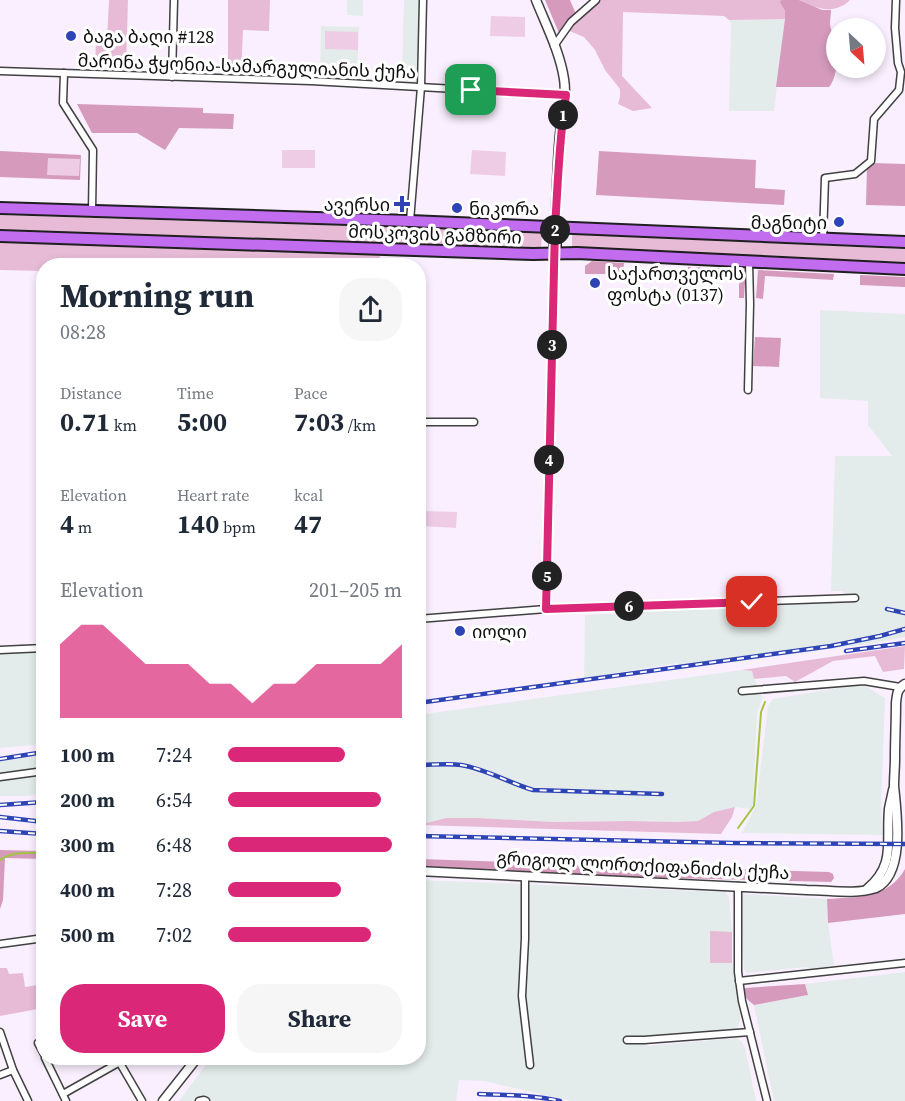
<!DOCTYPE html>
<html lang="en">
<head>
<meta charset="utf-8">
<style>
	:root { --surface:#fff; --page:#f6f6f7; --text:#1f2937; --muted:#747a83; --accent:#db2777 }
	body { margin:0; font-family:"Source Serif 4","Noto Sans Georgian",serif; background:var(--page); color:var(--text); height:100vh; display:flex; flex-direction:column; font-size:22px; white-space:nowrap }
	* { box-sizing:border-box; margin:0 }
	p { font-size:20px; color:var(--muted) }
	.icon { flex:none; width:33px; height:33px; fill:none; stroke:currentColor; stroke-width:2; stroke-linecap:round; stroke-linejoin:round }
	.map { position:relative; flex:1; overflow:hidden }
	.sheet { position:absolute; left:36px; top:258px; width:390px; height:807px; display:flex; flex-direction:column; background:var(--surface); border-radius:24px; box-shadow:0 3px 9px #0003 }
	.sheet>* { flex:none }
	.needle { width:39px; rotate:154deg }
	.tools { position:absolute; left:826px; top:18px; display:grid; gap:12px }
	.tools a { display:grid; place-items:center; width:60px; height:60px; border-radius:50%; background:var(--surface); box-shadow:0 3px 9px #0003; font-size:30px }
	.pin { position:absolute; display:grid; place-items:center; width:51px; height:51px; color:#fff; margin:-26px; border-radius:12px; box-shadow:0 3px 9px #0006 }
	.km { position:absolute; width:30px; height:30px; margin:-15px; border-radius:50%; background:#222; color:#fff; font-size:16px; line-height:30px; text-align:center }
	.round { display:grid; place-items:center; flex:none; width:63px; height:63px; border-radius:24px; background:var(--page) }
	.summary { display:flex; align-items:center; justify-content:space-between; height:102px; padding:0 24px }
	h1 { font-size:33px; font-weight:700; line-height:45px }
	.figures { display:grid; grid-template-columns:repeat(3,1fr); gap:9px; height:102px; padding:6px 24px }
	.figures div { display:grid; align-content:center }
	.figures b { font-size:26px; font-weight:700 }
	.figures small { font-size:16px; font-weight:400 }
	.figures p { font-size:16px }
	.chart { height:168px; padding:12px 24px }
	.chart p { display:flex; justify-content:space-between }
	.chart svg { width:100%; height:108px; margin-top:6px; fill:var(--accent); opacity:.7 }
	.cta { display:flex; gap:12px; margin-top:auto; padding:12px 24px }
	.cta a { flex:1; height:69px; border-radius:24px; background:var(--accent); color:#fff; font-size:24px; font-weight:700; line-height:69px; text-align:center }
	.cta a+a { background:var(--page); color:var(--text) }
	ul { padding:0 24px; list-style:none; font-size:20px }
	li { display:grid; grid-template-columns:96px 72px 1fr; align-items:center; height:45px }
	li i { height:15px; border-radius:8px; background:var(--accent) }
	.map>svg:first-child { display:block }
</style>
</head>
<body>
<div class="map">
<svg width="905" height="1101" viewBox="0 0 905 1101">
	<rect width="100%" height="100%" fill="#faeffe"/>
	<!-- industrial -->
	<g fill="#e3ecea">
		<polygon points="347,0 363,0 363,16 347,15"/>
		<polygon points="404,0 421,0 418,83 402,82"/>
		<polygon points="785,19 774,111 729,111 731,24 729,20"/>
		<polygon points="321,26 359,27 357,81 320,79"/>
		<polygon points="820,310 905,314 905,637 875,643 681,669 678,663 584,678 585,615 853,602 851,594 846,594 842,591 831,591 835,456 892,456 868,425 868,401 820,398"/>
		<polygon points="43,651 43,744 0,748 0,653"/>
		<polygon points="742,670 752,671 754,679 763,697 757,713 753,806 750,809 735,807 714,812 698,821 675,822 630,821 555,822 479,818 446,818 419,825 418,715"/>
		<polygon points="862,684 885,698 881,806 883,835 742,833 756,806 768,706 773,699"/>
		<polygon points="43,755 43,793 27,796 0,796 0,761"/>
		<polygon points="419,880 725,892 729,897 732,932 710,932 710,962 732,963 740,1009 740,1021 737,1028 730,1031 647,1038 648,1046 736,1038 742,1042 745,1048 756,1101 571,1101 484,1081 459,1080 456,1101 179,1101 211,1058 418,1058"/>
		<polygon points="744,894 827,899 828,923 834,965 813,969 806,967 747,973 744,969 741,895"/>
		<polygon points="905,972 905,1101 774,1101 754,1005 808,995 805,984"/>
	</g>
	<!-- green -->
	<g fill="#e7bbd6">
		<polygon points="109,0 128,0 126,68 95,67 96,40 107,40"/>
		<polygon points="228,0 270,0 269,31 243,30 241,76 228,76"/>
		<polygon points="600,0 781,0 781,2 785,11 785,19 729,20 724,16 623,12 622,76 652,108 633,111 618,104 620,97 620,89 605,70 595,50 584,37 567,30 574,21"/>
		<path d="M799,0H850C835,15 816,9 799,0Z"/>
		<polygon points="0,215 541,232 542,234 541,247 539,249 0,234"/>
		<polygon points="575,234 905,249 905,263 574,251 572,249 572,235"/>
		<polygon points="0,240 380,253 380,266 44,266 43,271 0,270"/>
		<polygon points="905,646 904,669 883,672 875,656 833,661 795,682 786,676 754,679 752,671 742,670"/>
		<polygon points="735,807 732,817 721,834 419,825 446,818 479,818 555,822 630,821 675,822 698,821 714,812"/>
		<polygon points="710,931 732,932 732,963 710,963"/>
		<polygon points="0,968 7,968 9,974 23,973 25,987 43,984 43,1008 0,1016"/>
	</g>
	<!-- forest -->
	<g fill="#d69bbc">
		<polygon points="545,0 570,0 576,14 559,33"/>
		<path d="M781,0H799L822,10H831C831,14 830,19 830,24C831,32 835,39 837,47C839,57 836,80 829,87H776L785,19V11L780,2Z"/>
		<polygon points="77,104 203,108 203,113 234,114 233,129 179,128 165,150 137,133 92,133"/>
		<polygon points="0,151 81,155 80,180 0,177"/>
		<polygon points="599,151 756,160 755,188 785,190 784,205 596,195"/>
		<polygon points="873,163 905,164 905,206 866,205 867,167"/>
		<polygon points="592,261 624,263 623,274 585,274 585,266"/>
		<polygon points="688,267 746,269 744,298 739,298 739,277 687,275"/>
		<polygon points="758,270 834,274 833,280 765,276 763,299 756,298"/>
		<polygon points="860,275 905,277 905,287 860,285"/>
		<polygon points="755,337 781,338 779,367 753,366"/>
		<polygon points="0,850 43,851 44,859 5,858 3,900 0,909"/>
		<polygon points="419,859 829,872 833,874 834,878 831,882 631,877 419,867"/>
		<path d="M905,869V914L828,923L827,899C857,897 888,899 905,869Z"/>
		<path d="M805,984L808,995L754,1005C747,1000 744,997 745,988Z"/>
	</g>
	<!-- pitch -->
	<g fill="#eecce6">
		<polygon points="491,16 525,17 525,37 490,36"/>
		<polygon points="325,31 358,32 358,50 325,49"/>
		<rect x="282" y="150" width="33" height="18"/>
		<polygon points="472,150 506,152 505,176 470,174"/>
		<polygon points="48,158 80,159 79,176 47,175"/>
		<polygon points="424,511 457,512 456,528 423,526"/>
	</g>
	<g fill="none" stroke-linecap="round" stroke-linejoin="round">
		<!-- stream -->
		<g stroke="#9fc542" stroke-width="2">
			<polyline points="738,828 754,806 761,712 765,702"/>
			<path d="M0,860C12,851 29,853 44,853"/>
		</g>
		<!-- minor casing -->
		<g stroke="#414141" stroke-width="9">
			<g id="minor">
				<polyline points="554,46 571,22 596,0"/>
				<polyline points="0,71 311,81 566,95"/>
				<polyline points="64,73 63,103 93,150 92,211"/>
				<polyline points="172,77 174,0"/>
				<polyline points="410,221 421,87 423,0"/>
				<polyline points="823,238 825,178 855,174 871,161 874,119 899,90 901,72 898,63 895,28 896,0"/>
				<polyline points="748,390 750,304 749,262"/>
				<polyline points="418,422 474,422"/>
				<polyline points="546,609 553,295 555,254"/>
				<polyline points="418,619 546,609 855,598"/>
				<polyline points="0,650 44,648"/>
				<polyline points="742,691 864,681 900,687"/>
				<polyline points="0,777 44,771"/>
				<polyline points="525,876 525,939 522,996 530,1065"/>
				<polyline points="738,886 738,972 742,1001 767,1101"/>
				<polyline points="0,944 44,938"/>
				<polyline points="739,981 905,963"/>
				<polyline points="0,1032 13,1070 28,1101"/>
				<polyline points="627,1040 644,1040 750,1032"/>
				<polyline points="38,1043 44,1054"/>
				<polyline points="45,1058 66,1101"/>
				<polyline points="117,1058 142,1101"/>
				<polyline points="0,1075 13,1070"/>
				<polyline points="63,1094 127,1058"/>
				<polyline points="199,1101 204,1100 206,1101"/>
			</g>
		</g>
		<!-- tertiary casing -->
		<g stroke="#414141" stroke-width="11">
			<g id="tertiary">
				<path d="M536,0C546,25 560,52 564,79C567,97 562,115 560,134C557,165 557,196 555,227"/>
				<path d="M418,871L807,890C829,890 855,895 876,888C905,874 897,815 894,786C894,777 895,767 895,758C895,740 896,721 896,703C897,694 897,689 905,684"/>
				<path d="M867,889C896,865 886,842 889,809C890,803 892,796 893,790"/>
				<polyline points="163,1101 197,1058"/>
			</g>
		</g>
		<!-- primary casing -->
		<g stroke="#1f1f1f" stroke-width="14">
			<g id="primary">
				<polyline points="0,208 410,221 905,242"/>
				<polyline points="555,227 555,254"/>
				<polyline points="0,236 533,254 577,253 905,269"/>
			</g>
		</g>
		<!-- minor -->
		<use href="#minor" stroke="#fff" stroke-width="6"/>
		<!-- tertiary -->
		<use href="#tertiary" stroke="#fff" stroke-width="8"/>
		<!-- primary -->
		<use href="#primary" stroke="#c26df0" stroke-width="10"/>
		<!-- rail casing -->
		<g stroke="#2e43b6" stroke-width="4.5">
			<g id="rail">
				<polyline points="887,609 905,613"/>
				<polyline points="846,651 905,643"/>
				<polyline points="418,703 831,646 880,636 905,629"/>
				<polyline points="0,759 44,752"/>
				<path d="M418,765C432,765 448,763 461,765C486,769 509,783 533,790L662,794"/>
				<polyline points="0,805 44,802"/>
				<polyline points="0,817 44,822"/>
				<polyline points="0,831 44,834"/>
				<polyline points="418,836 733,843 905,844"/>
				<path d="M479,1094C506,1095 533,1095 560,1101"/>
			</g>
		</g>
		<!-- rail -->
		<use href="#rail" stroke="#fff" stroke-width="2" stroke-dasharray="7" stroke-linecap="butt"/>
	</g>
	<g fill="none" stroke-linecap="round" stroke-linejoin="round">
		<!-- route casing -->
		<g stroke="#fff" stroke-width="12">
			<path id="route" d="M471,90L566,95C559,139 558,183 555,227L546,609L752,602"/>
		</g>
		<!-- route -->
		<use href="#route" stroke="#db2777" stroke-width="8"/>
	</g>
	<!-- markers -->
	<g fill="#2e43b6" stroke="#fff" stroke-width="2">
		<circle cx="71" cy="36" r="6"/>
		<path d="M399 195h6v6h6v6h-6v6h-6v-6h-6v-6h6z"/>
		<circle cx="457" cy="208" r="6"/>
		<circle cx="839" cy="222" r="6"/>
		<circle cx="595" cy="283" r="6"/>
		<circle cx="460" cy="631" r="6"/>
	</g>
	<g text-anchor="middle" dominant-baseline="central" stroke-width="6" stroke-linejoin="round" paint-order="stroke">
		<!-- poi labels -->
		<g font-size="18" fill="#0e0e0e" stroke="#fff" text-anchor="start">
			<text x="83" y="36">ბაგა ბაღი #128</text>
			<text x="390" y="204" text-anchor="end">ავერსი</text>
			<text x="469" y="208">ნიკორა</text>
			<text x="827" y="222" text-anchor="end">მაგნიტი</text>
			<text x="607" y="273">საქართველოს<tspan x="607" dy="21">ფოსტა (0137)</tspan></text>
			<text x="472" y="631">იოლი</text>
		</g>
		<!-- street labels -->
		<g font-size="18" fill="#0e0e0e" stroke="#fff">
			<text transform="translate(247 66) rotate(2)">მარინა ჭყონია-სამარგულიანის ქუჩა</text>
			<text transform="translate(435 234) rotate(2)">მოსკოვის გამზირი</text>
			<text transform="translate(643 865) rotate(3)">გრიგოლ ლორთქიფანიძის ქუჩა</text>
		</g>
	</g>
</svg>
<div class="tools">
<a><svg class="needle" viewBox="-14 -14 28 28"><path d="M0-13l5 13h-10z" fill="#e53935"/><path d="M0 13l5-13h-10z" fill="#747a83"/></svg></a>
</div>
<div class="pin" style="left:471px;top:90px;background:#1e9e55"><svg class="icon" aria-label="arrive" viewBox="0 0 24 24"><path d="M6 21V4h12l-3 4 3 4H6"/></svg></div>
<div class="pin" style="left:752px;top:602px;background:#d93025"><svg class="icon" aria-label="check" viewBox="0 0 24 24"><path d="M5 12l5 5 9-10"/></svg></div>
<b class="km" style="left:563px;top:115px">1</b>
<b class="km" style="left:555px;top:230px">2</b>
<b class="km" style="left:552px;top:345px">3</b>
<b class="km" style="left:549px;top:460px">4</b>
<b class="km" style="left:547px;top:576px">5</b>
<b class="km" style="left:629px;top:606px">6</b>
<section class="sheet">
<div class="summary"><div><h1>Morning run</h1><p>08:28</p></div><a class="round"><svg class="icon" aria-label="share" viewBox="0 0 24 24"><path d="M12 15V3M7 8l5-5 5 5M5 13v7h14v-7"/></svg></a></div>
<div class="figures">
<div><p>Distance</p><b>0.71<small> km</small></b></div>
<div><p>Time</p><b>5:00</b></div>
<div><p>Pace</p><b>7:03<small> /km</small></b></div>
</div>
<div class="figures">
<div><p>Elevation</p><b>4<small> m</small></b></div>
<div><p>Heart rate</p><b>140<small> bpm</small></b></div>
<div><p>kcal</p><b>47</b></div>
</div>
<div class="chart"><p><span>Elevation</span>201–205 m</p>
<svg viewBox="0 0 160 44" preserveAspectRatio="none"><path d="M0 44V14L10 6L20 6L30 14L40 22L50 22L60 22L70 30L80 30L90 38L100 30L110 30L120 22L130 22L140 22L150 22L160 14V44z"/></svg>
</div>
<ul>
<li><b>100 m</b>7:24<i style="width:67%"></i></li>
<li><b>200 m</b>6:54<i style="width:88%"></i></li>
<li><b>300 m</b>6:48<i style="width:94%"></i></li>
<li><b>400 m</b>7:28<i style="width:65%"></i></li>
<li><b>500 m</b>7:02<i style="width:82%"></i></li>
</ul>
<div class="cta"><a>Save</a><a>Share</a></div>
</section>
</div>
</body>
</html>
